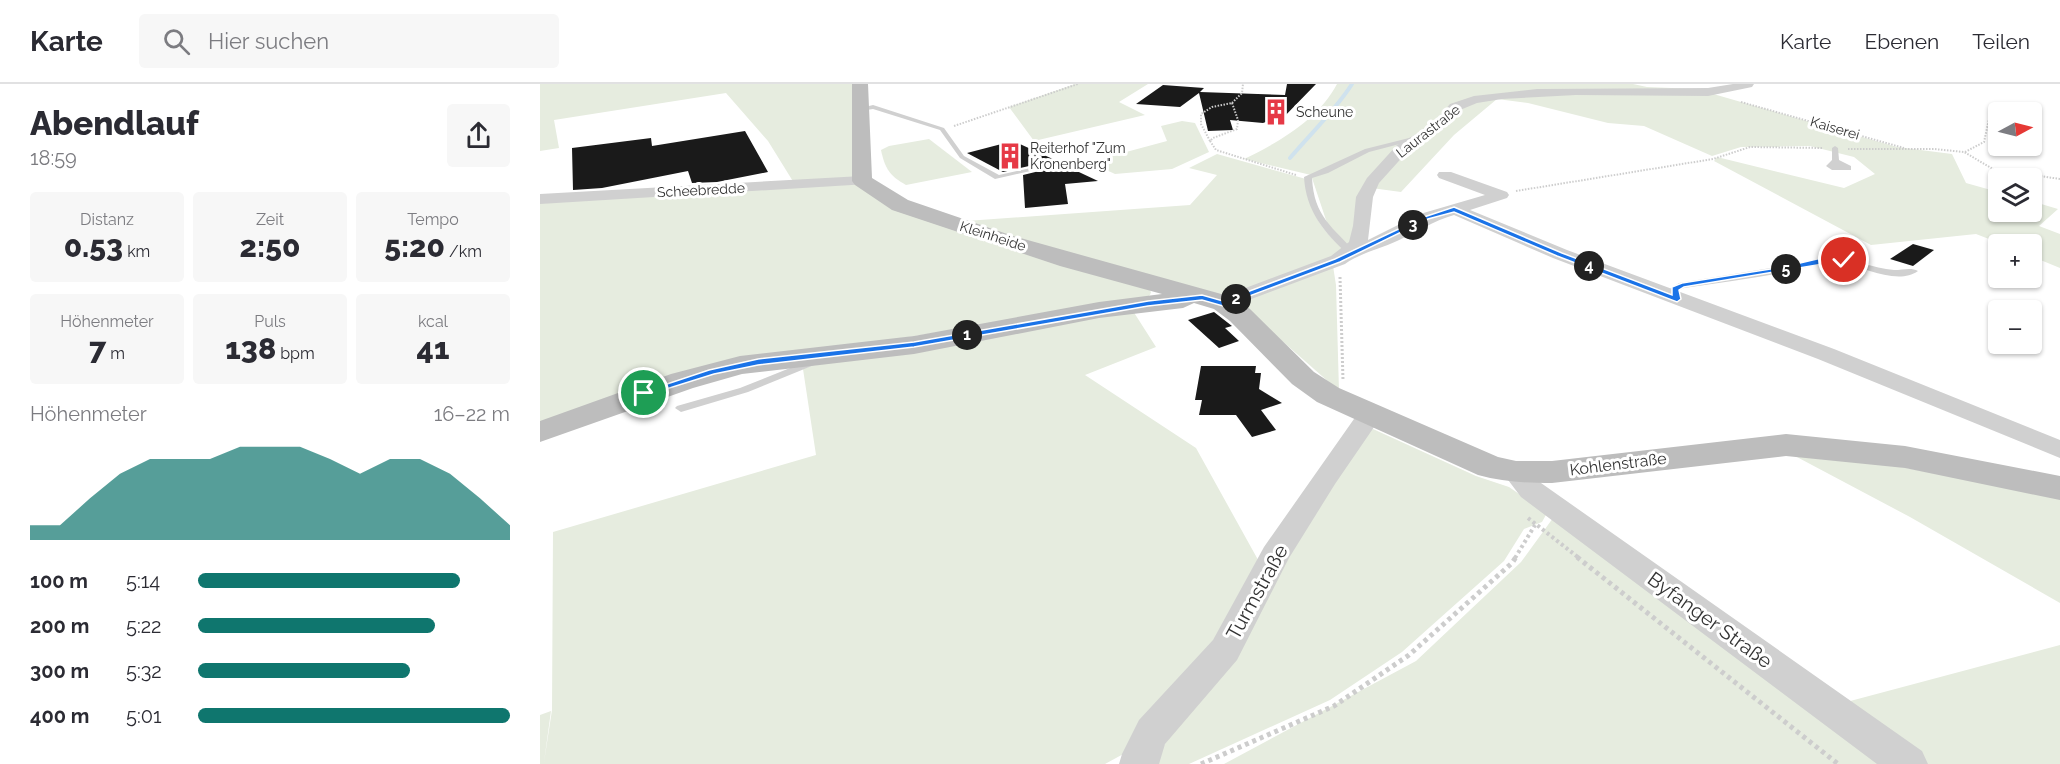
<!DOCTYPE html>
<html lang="de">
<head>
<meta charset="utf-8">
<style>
	:root { --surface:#fff; --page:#f7f7f7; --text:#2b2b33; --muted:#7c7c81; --line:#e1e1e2; --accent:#0f766e }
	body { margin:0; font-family:Raleway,sans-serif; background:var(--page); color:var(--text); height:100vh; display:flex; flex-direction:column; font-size:22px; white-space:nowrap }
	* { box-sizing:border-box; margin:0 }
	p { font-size:20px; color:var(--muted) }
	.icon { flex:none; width:33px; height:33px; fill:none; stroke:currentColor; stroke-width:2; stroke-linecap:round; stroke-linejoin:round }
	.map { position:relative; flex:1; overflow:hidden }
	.drawer { display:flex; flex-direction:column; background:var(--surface); width:540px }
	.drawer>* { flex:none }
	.needle { width:39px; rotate:83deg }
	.buttons { position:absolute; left:1448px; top:18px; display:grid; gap:12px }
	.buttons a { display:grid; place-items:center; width:54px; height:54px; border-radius:6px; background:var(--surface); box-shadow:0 2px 4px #0004; font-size:30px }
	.pin { position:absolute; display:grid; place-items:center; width:51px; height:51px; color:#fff; margin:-26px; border:3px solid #fff; border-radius:50%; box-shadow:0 2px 6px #0007 }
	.km { position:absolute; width:30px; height:30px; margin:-15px; border-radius:50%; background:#222; color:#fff; font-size:16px; line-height:30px; text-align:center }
	.round { display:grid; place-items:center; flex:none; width:63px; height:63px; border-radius:6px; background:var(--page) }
	.overview { display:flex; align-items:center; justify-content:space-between; height:102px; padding:0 30px }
	h1 { font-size:33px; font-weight:800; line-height:45px }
	.stats { display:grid; grid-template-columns:repeat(3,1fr); gap:9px; height:102px; padding:6px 30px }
	.stats div { display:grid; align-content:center; border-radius:6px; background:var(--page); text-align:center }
	.stats b { font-size:30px; font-weight:800 }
	.stats small { font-size:16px; font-weight:400 }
	.stats p { font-size:16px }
	.chart { height:168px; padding:12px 30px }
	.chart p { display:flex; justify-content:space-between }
	.chart svg { width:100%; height:108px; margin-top:6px; fill:var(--accent); opacity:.7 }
	ul { padding:0 30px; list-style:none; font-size:20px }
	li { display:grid; grid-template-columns:96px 72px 1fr; align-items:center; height:45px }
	li i { height:15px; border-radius:8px; background:var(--accent) }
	header { display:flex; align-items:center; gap:36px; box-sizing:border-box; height:84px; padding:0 30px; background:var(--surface); border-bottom:2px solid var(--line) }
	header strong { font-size:28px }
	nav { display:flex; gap:33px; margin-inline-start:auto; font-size:21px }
	.search { width:420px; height:54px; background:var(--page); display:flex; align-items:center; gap:15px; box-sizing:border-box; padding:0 21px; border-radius:6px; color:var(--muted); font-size:22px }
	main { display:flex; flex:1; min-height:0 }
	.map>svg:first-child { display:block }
</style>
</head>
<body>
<header>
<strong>Karte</strong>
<div class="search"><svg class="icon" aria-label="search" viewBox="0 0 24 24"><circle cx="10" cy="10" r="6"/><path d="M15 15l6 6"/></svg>Hier suchen</div>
<nav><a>Karte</a><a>Ebenen</a><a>Teilen</a></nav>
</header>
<main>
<section class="drawer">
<div class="overview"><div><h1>Abendlauf</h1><p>18:59</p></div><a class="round"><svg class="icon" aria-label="share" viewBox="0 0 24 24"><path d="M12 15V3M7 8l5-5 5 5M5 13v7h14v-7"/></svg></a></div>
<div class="stats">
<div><p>Distanz</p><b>0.53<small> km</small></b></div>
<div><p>Zeit</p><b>2:50</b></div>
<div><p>Tempo</p><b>5:20<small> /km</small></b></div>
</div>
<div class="stats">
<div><p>Höhenmeter</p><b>7<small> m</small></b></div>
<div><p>Puls</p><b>138<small> bpm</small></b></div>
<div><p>kcal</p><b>41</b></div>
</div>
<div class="chart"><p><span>Höhenmeter</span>16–22 m</p>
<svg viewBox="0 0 160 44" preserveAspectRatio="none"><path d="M0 44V38L10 38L20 27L30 17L40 11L50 11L60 11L70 6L80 6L90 6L100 11L110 17L120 11L130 11L140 17L150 27L160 38V44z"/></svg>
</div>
<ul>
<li><b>100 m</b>5:14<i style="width:84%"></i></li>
<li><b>200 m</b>5:22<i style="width:76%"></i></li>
<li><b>300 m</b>5:32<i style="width:68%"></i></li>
<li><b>400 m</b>5:01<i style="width:100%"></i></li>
</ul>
</section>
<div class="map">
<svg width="1520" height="680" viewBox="0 0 1520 680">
	<rect width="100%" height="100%" fill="#fff"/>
	<!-- green -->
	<g fill="#e6ecdf">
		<polygon points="0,0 313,0 315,95 254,99 228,57 186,9 14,36 19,64 0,67"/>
		<polygon points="535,0 608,0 579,18 605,31 494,57 469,23"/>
		<path d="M797,0H1093L1107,3L1156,5L1357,63L1412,70L1426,99L1458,108V128H1491V117L1518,125L1499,142L1520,150V184L1491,172V160H1462L1436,150L1331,161L1174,77L1177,73L1304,104L1335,90L1314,73L1270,62L1201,63L1172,72L1104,42L1068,39L988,19L957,15L914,51L861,108L824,103L811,164L788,142L771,91L704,75C739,58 778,36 797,0Z"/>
		<polygon points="642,37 655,39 669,68 632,85 575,90 549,78 627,57 621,42"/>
		<path d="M389,55L432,88L366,101C350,92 345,85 341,66L349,62Z"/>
		<path d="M677,70L766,95C772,133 778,141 805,167L717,203L678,213L533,173L426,137L650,121L677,91L649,84Z"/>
		<polygon points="319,99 608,204 611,208 610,211 605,215 350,256 220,272 0,343 0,116"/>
		<polygon points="793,182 796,201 799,307 699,219"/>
		<polygon points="593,227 616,263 545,291 656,364 722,483 707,509 598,662 565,680 0,680 0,631 11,627 4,678 12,626 13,448 276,371 263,285 287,276"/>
		<polygon points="833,345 936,392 969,403 1007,429 1002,438 984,445 964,477 862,568 790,616 649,680 612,680 823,350"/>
		<polygon points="1255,372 1317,375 1520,412 1520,519 1370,433"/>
		<polygon points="1013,434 1346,680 684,680 876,577 981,478"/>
		<polygon points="1520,561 1520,680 1379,680 1299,620"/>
	</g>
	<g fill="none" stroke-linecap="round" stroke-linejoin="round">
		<!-- stream -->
		<path stroke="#cfe2ee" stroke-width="4" d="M750,74C771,49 795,27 812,0"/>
	</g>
	<!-- building -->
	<g fill="#1a1a1a">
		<polygon points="747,0 776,0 740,37 734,35 723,39 690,36 693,46 668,47 659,9 640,23 596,20 623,1 664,4 660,8 745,11"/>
		<polygon points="205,47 228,88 177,98 152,99 148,87 62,104 33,106 32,64 111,54 112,62"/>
		<polygon points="473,57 515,76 463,88 427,69"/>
		<polygon points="524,81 558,97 525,100 528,120 485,124 483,91"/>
		<polygon points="1373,160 1394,166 1373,182 1350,175"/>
		<polygon points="674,228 692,242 685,244 699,257 679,264 648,236"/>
		<polygon points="661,282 716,282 715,289 721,289 719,305 742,319 721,326 736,346 712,353 696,331 659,331 662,316 655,316"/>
	</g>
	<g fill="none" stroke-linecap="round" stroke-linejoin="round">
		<!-- path-far3 -->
		<g stroke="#cdcdcd" stroke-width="2" stroke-dasharray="1.5 1.5" stroke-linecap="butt">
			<polyline points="1201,18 1364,64"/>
			<polyline points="692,19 698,36 697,45 673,54 670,57 676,66 756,91"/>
			<polyline points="692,19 702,9 703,0"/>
			<polyline points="414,42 538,0"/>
			<polyline points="670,57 661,40 661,30 672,23 692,19"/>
			<polyline points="1308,65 1394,65 1424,68 1453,85 1520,95"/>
			<polyline points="1425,68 1444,58 1449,35 1458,36"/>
			<polyline points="976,107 1173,75 1210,63 1283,64"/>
		</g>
		<!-- path-far2 -->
		<polyline stroke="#cdcdcd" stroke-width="3" stroke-dasharray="2 2" stroke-linecap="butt" points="800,193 803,296"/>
		<!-- path-far1 -->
		<g stroke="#cdcdcd" stroke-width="4" stroke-dasharray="3 3" stroke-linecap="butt">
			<polyline points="988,434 1039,474"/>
			<polyline points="975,474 995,441"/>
		</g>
		<!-- path -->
		<g stroke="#cdcdcd" stroke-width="5" stroke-dasharray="4 4" stroke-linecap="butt">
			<polyline points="1037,473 1298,680"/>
			<polyline points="661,680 794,622 869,571 972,479 976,473"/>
		</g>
		<!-- lane -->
		<g fill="#d0d0d0" fill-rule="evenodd">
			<polygon points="333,21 404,44 424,72 459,91 518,78 522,80 455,95 420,74 400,46 333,25 320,27 317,25"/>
			<path d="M873,53L875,54V56L829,68L788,89L772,94C774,133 793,143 816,169L815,171H809C784,149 766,127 764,93L825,65Z"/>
			<polygon points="1295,62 1298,64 1299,76 1311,82 1311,86 1292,86 1286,82 1292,76 1292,64"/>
			<path d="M1292,174C1313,175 1333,184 1354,186C1363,186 1371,183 1378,187C1357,202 1324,182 1301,180C1280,178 1261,185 1241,189C1209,195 1177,199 1144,204L1140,206V217L1137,218L1132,215L1130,205L1139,199Z"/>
			<polygon points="275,274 280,277 279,279 208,308 141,328 135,324 137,322 200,304"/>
		</g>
		<!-- street -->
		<g fill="#d0d0d0" fill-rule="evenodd">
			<path d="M1193,0H1214L1212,3L1168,12L1036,11L962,15L937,19L920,26L902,46L867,68L839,99L833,113L828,156L880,130L945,111L899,94L897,91L899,88H911L967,108L969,111L967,114L930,126L1027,166L1294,265L1520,356V374L1278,275L1013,174L914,131C893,137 877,148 857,157C840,165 820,169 805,180L690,223L683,225L676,223L673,219L676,215L791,172L809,158L813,142L816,113L827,94L857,61L892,41L910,20L934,12L997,5L1168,4Z"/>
			<polygon points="322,92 328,94 330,97 328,100 0,120 0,110"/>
			<polygon points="830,322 839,325 843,330 795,400 749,474 697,576 625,660 619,680 579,680 582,670 599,636 673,556 724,463 821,325"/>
			<polygon points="976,379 986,382 1001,399 1382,667 1388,680 1337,680 981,413 962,388 966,382"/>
		</g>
		<!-- secondary -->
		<path fill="#bdbdbd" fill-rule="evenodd" d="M312,0H328L332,94L368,116L473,152L692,213L710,225L774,288L799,304L958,373L976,377H1012L1246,350L1365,362L1520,392V416L1365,384L1246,372L1012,399C986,399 963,398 938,391L777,318L752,300L690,237L674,225L654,219L643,224L559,234L374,270L202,290L153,304L0,358V337L131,290L200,272L374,252L559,218L622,210L520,182L352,126L315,101L312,97Z"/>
	</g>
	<!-- route -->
	<polygon fill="#1a73e8" stroke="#fff" stroke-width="1.5" points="914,123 1022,169 1132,211 1132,203 1142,199 1243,183 1277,175 1304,174 1307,176 1144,203 1139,206 1141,215 1137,218 1017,172 914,128 888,135 800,178 683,222 662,216 608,222 374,263 218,281 174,290 104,312 100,309 169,286 218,275 374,258 608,217 662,211 683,217 795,175 884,133"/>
	<!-- icons -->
	<defs>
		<g id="building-bare" transform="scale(2.07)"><path d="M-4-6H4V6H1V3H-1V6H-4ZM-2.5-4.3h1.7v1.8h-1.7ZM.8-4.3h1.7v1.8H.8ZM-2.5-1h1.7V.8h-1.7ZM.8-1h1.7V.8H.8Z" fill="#e63946" stroke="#fff" stroke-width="2.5" paint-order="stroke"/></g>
	</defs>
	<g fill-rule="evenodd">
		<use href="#building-bare" x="736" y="28"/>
		<use href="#building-bare" x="470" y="72"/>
	</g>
	<g text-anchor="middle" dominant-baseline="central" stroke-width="6" stroke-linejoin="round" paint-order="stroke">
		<!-- far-poi labels -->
		<g font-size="14" fill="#333" stroke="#fff" text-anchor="start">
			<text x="756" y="28">Scheune</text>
			<text x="490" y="64">Reiterhof "Zum<tspan x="490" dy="16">Kronenberg"</tspan></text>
		</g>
		<!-- far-street labels -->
		<g font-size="14" fill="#333" stroke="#fff">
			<text transform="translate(1295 44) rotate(16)">Kaiserei</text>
			<text transform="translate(888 47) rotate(-38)">Laurastraße</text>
			<text transform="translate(161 106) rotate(-3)">Scheebredde</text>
			<text transform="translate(453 152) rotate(18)">Kleinheide</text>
		</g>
		<!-- street labels -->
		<g font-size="16" fill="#333" stroke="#fff">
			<text transform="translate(1078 380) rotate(-7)">Kohlenstraße</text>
		</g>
		<!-- near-street labels -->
		<g font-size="20" fill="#333" stroke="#fff">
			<text transform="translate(717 508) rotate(-61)">Turmstraße</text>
			<text transform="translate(1170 536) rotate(36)">Byfanger Straße</text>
		</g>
	</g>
</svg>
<div class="buttons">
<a><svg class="needle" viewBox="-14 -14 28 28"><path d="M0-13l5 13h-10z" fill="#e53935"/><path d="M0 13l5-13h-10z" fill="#7c7c81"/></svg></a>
<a><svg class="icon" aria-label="layers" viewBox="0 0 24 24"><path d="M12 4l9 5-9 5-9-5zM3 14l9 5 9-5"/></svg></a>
<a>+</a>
<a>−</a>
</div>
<div class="pin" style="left:104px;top:309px;background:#1e9e55"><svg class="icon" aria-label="arrive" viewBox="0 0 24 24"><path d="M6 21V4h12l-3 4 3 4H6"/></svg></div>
<div class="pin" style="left:1304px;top:176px;background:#d93025"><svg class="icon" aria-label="check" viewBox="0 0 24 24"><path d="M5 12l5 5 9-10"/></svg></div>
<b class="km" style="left:427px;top:251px">1</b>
<b class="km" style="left:696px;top:215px">2</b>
<b class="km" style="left:873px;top:141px">3</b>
<b class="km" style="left:1049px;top:182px">4</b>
<b class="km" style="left:1246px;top:185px">5</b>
</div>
</main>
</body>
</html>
